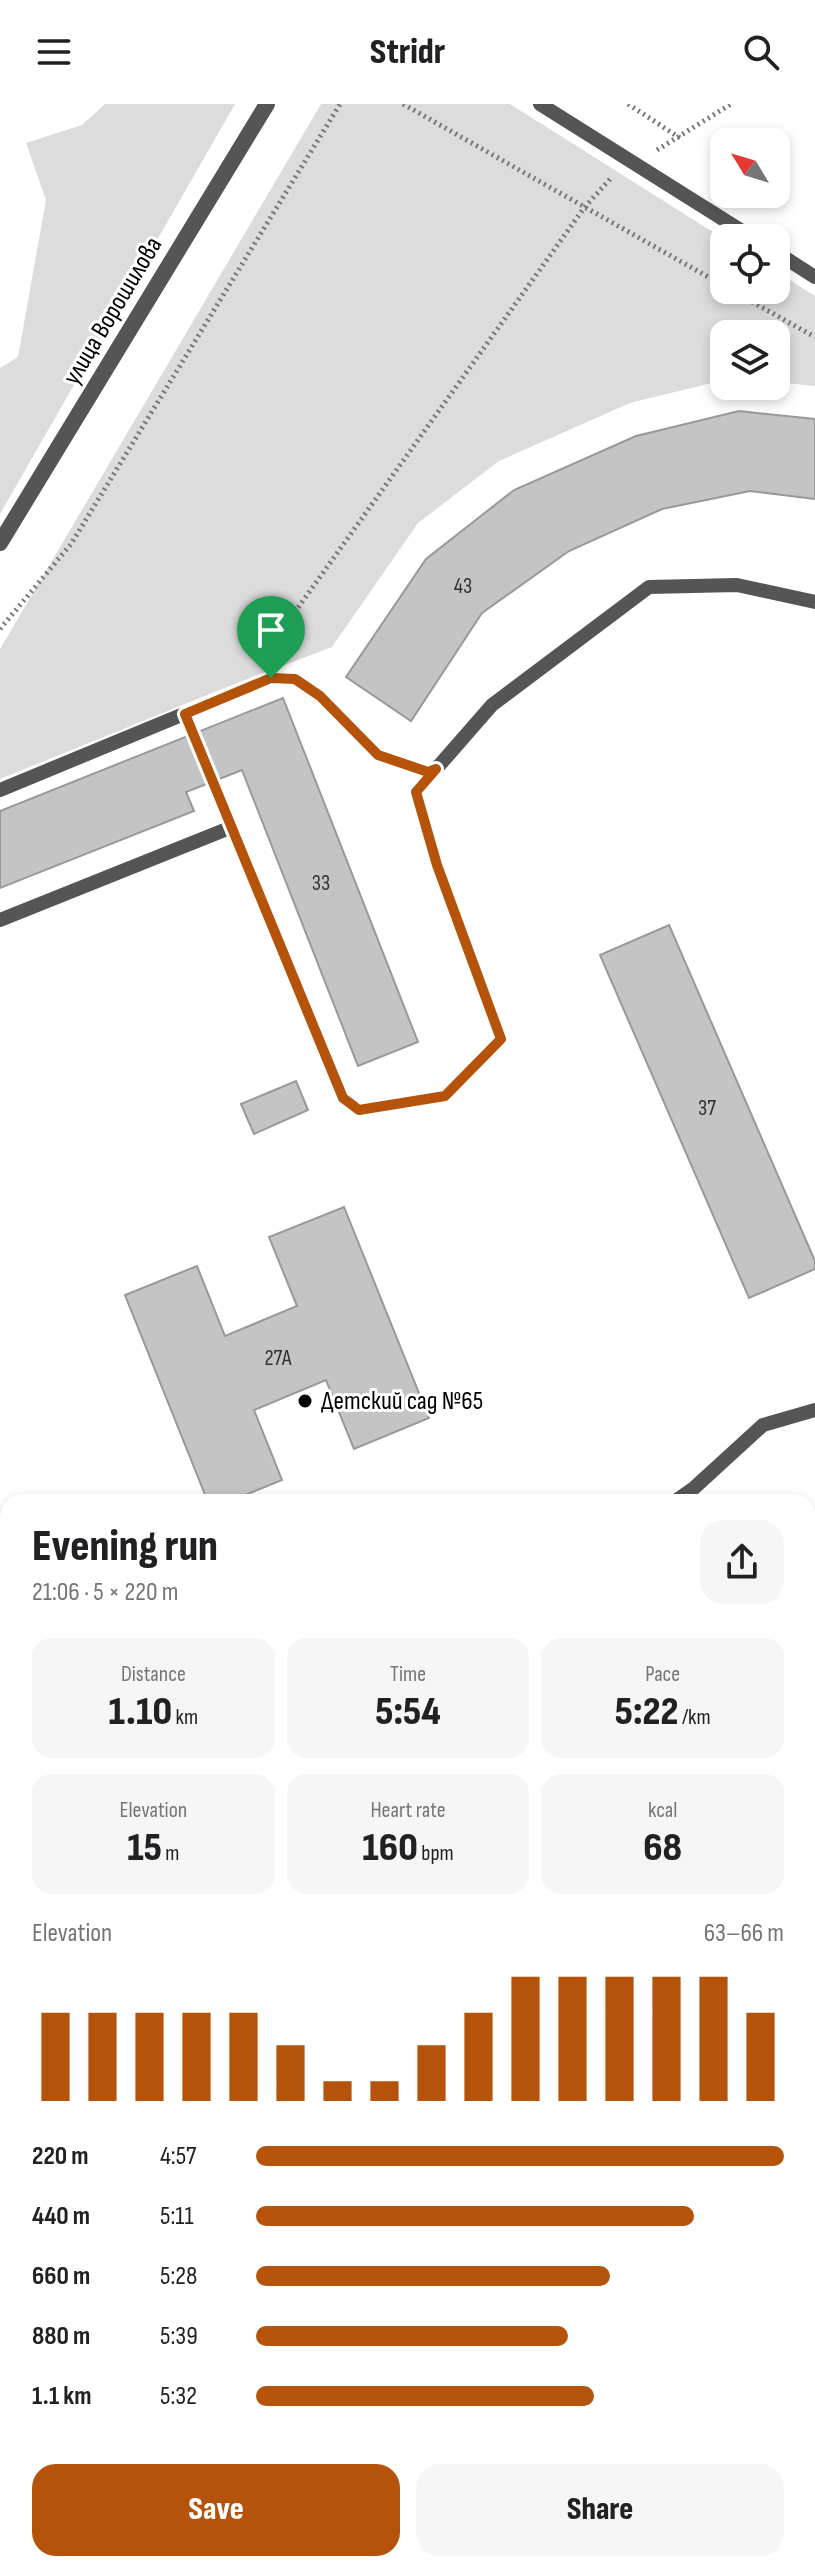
<!DOCTYPE html>
<html lang="en">
<head>
<meta charset="utf-8">
<style>
	:root { --surface:#fff; --page:#f6f6f6; --text:#202124; --muted:#757577; --accent:#b45309 }
	body { margin:0; font-family:"Sofia Sans Condensed",sans-serif; background:var(--page); color:var(--text); height:100vh; display:flex; flex-direction:column; font-size:30px; white-space:nowrap }
	* { box-sizing:border-box; margin:0 }
	p { font-size:26px; color:var(--muted) }
	.icon { flex:none; width:44px; height:44px; fill:none; stroke:currentColor; stroke-width:2; stroke-linecap:round; stroke-linejoin:round }
	.map { position:relative; flex:1; overflow:hidden }
	.sheet { position:absolute; left:0px; top:1390px; width:816px; height:1078px; display:flex; flex-direction:column; background:var(--surface); border-radius:24px 24px 0 0; box-shadow:0 4px 12px #0003 }
	.sheet>* { flex:none }
	.needle { width:52px; rotate:308deg }
	.buttons { position:absolute; left:710px; top:24px; display:grid; gap:16px }
	.buttons a { display:grid; place-items:center; width:80px; height:80px; border-radius:16px; background:var(--surface); box-shadow:0 4px 12px #0003; font-size:40px }
	.pin { position:absolute; display:grid; place-items:center; width:68px; height:68px; color:#fff; margin:-82px -34px; border-radius:50% 50% 50% 0; rotate:-45deg; box-shadow:0 0 8px #0007 }
	.pin .icon { rotate:45deg }
	.round { display:grid; place-items:center; flex:none; width:84px; height:84px; border-radius:24px; background:var(--page) }
	.summary { display:flex; align-items:center; justify-content:space-between; height:136px; padding:0 32px }
	h1 { font-size:44px; font-weight:800; line-height:60px }
	.figures { display:grid; grid-template-columns:repeat(3,1fr); gap:12px; height:136px; padding:8px 32px }
	.figures div { display:grid; align-content:center; border-radius:20px; background:var(--page); text-align:center }
	.figures b { font-size:40px; font-weight:800 }
	.figures small { font-size:22px; font-weight:400 }
	.figures p { font-size:22px }
	.chart { height:224px; padding:16px 32px }
	.chart p { display:flex; justify-content:space-between }
	.chart svg { width:100%; height:144px; margin-top:8px; stroke:var(--accent); stroke-width:6 }
	.cta { display:flex; gap:16px; margin-top:auto; padding:16px 32px }
	.cta a { flex:1; height:92px; border-radius:24px; background:var(--accent); color:#fff; font-size:32px; font-weight:800; line-height:92px; text-align:center }
	.cta a+a { background:var(--page); color:var(--text) }
	ul { padding:0 32px; list-style:none; font-size:26px }
	li { display:grid; grid-template-columns:128px 96px 1fr; align-items:center; height:60px }
	li i { height:20px; border-radius:10px; background:var(--accent) }
	header { display:flex; justify-content:space-between; align-items:center; height:104px; padding:0 32px; background:var(--surface); font-size:36px; font-weight:800 }
	.map>svg:first-child { display:block }
</style>
</head>
<body>
<header><svg class="icon" aria-label="menu" viewBox="0 0 24 24"><path d="M4 6h16M4 12h16M4 18h16"/></svg>Stridr<svg class="icon" aria-label="search" viewBox="0 0 24 24"><circle cx="10" cy="10" r="6"/><path d="M15 15l6 6"/></svg></header>
<div class="map">
<svg width="815" height="2467" viewBox="0 0 815 2467">
	<rect width="100%" height="100%" fill="#fff"/>
	<!-- green -->
	<g fill="#dcdcdc">
		<polygon points="105,0 235,0 0,410 0,264 18,253 46,96 26,39 82,21"/>
		<polygon points="321,0 510,0 724,135 724,186 776,186 776,167 815,192 815,282 776,278 776,230 724,230 724,276 630,299 499,357 418,419 332,543 217,587 0,675 0,545"/>
		<polygon points="815,2073 815,2199 808,2200 808,2077"/>
		<polygon points="815,2302 815,2467 798,2467 794,2460 808,2460 808,2306"/>
		<polygon points="465,2460 749,2460 753,2467 470,2467"/>
	</g>
	<!-- building -->
	<g fill="#c4c4c4" stroke="#999" stroke-width="2">
		<polygon points="739,307 815,315 815,395 750,387 662,405 569,447 482,509 411,617 346,573 426,455 514,386 636,332"/>
		<polygon points="283,594 418,938 358,962 242,666 186,688 194,707 0,784 0,707"/>
		<polygon points="669,821 815,1157 815,1165 749,1194 600,851"/>
		<polygon points="296,977 308,1006 254,1030 241,1000"/>
		<polygon points="344,1103 429,1314 354,1345 326,1276 254,1306 282,1376 228,1398 208,1398 125,1191 197,1162 225,1232 297,1202 269,1133"/>
		<polygon points="808,1875 815,1892 815,1993 811,1995 808,1987"/>
		<polygon points="8,1898 8,2113 0,2116 0,1901"/>
		<polygon points="164,2460 342,2460 346,2467 151,2467"/>
	</g>
	<g fill="none" stroke-linecap="round" stroke-linejoin="round">
		<!-- path -->
		<g stroke="#777" stroke-width="5" stroke-dasharray="2 4" stroke-linecap="butt">
			<polyline points="403,0 724,182"/>
			<polyline points="628,0 680,34"/>
			<polyline points="657,46 731,0"/>
			<polyline points="731,186 815,233"/>
			<polyline points="0,525 71,440 340,0"/>
			<polyline points="272,549 272,540 584,104 611,74"/>
			<polyline points="646,2460 650,2467"/>
		</g>
		<!-- lane -->
		<g stroke="#555" stroke-width="14">
			<polyline points="540,0 753,134"/>
			<polyline points="776,148 815,173"/>
			<polyline points="185,610 232,723"/>
			<polyline points="0,686 271,574 295,575 320,592 378,651 428,668 436,665"/>
			<polyline points="0,816 232,723 343,994 359,1006 445,992 501,935 437,761 416,688 492,601 649,483 737,481 815,498"/>
			<polyline points="674,1398 694,1384 763,1321 815,1306"/>
			<polyline points="0,1737 8,1734"/>
			<polyline points="0,2369 8,2370"/>
			<polyline points="42,2460 45,2467"/>
			<polyline points="447,2460 452,2467"/>
		</g>
		<!-- street -->
		<polyline stroke="#555" stroke-width="16" points="0,439 267,0"/>
	</g>
	<g fill="none" stroke-linecap="round" stroke-linejoin="round">
		<!-- route casing -->
		<g stroke="#fff" stroke-width="16">
			<polygon id="route" points="271,574 295,575 320,592 378,651 428,668 436,665 416,688 437,761 501,935 445,992 359,1006 343,994 185,610"/>
		</g>
		<!-- route -->
		<use href="#route" stroke="#b45309" stroke-width="10"/>
	</g>
	<!-- markers -->
	<circle fill="#000" stroke="#fff" stroke-width="3" cx="305" cy="1297" r="8"/>
	<g text-anchor="middle" dominant-baseline="central" stroke-width="6" stroke-linejoin="round" paint-order="stroke">
		<!-- number labels -->
		<g font-size="22" fill="#313131">
			<text x="463" y="482">43</text>
			<text x="321" y="779">33</text>
			<text x="707" y="1004">37</text>
			<text x="278" y="1254">27А</text>
		</g>
		<!-- street labels -->
		<g font-size="26" fill="#000" stroke="#fff">
			<text transform="translate(113 207) rotate(-59)">улица Ворошилова</text>
		</g>
		<!-- poi labels -->
		<g font-size="26" fill="#000" stroke="#fff" text-anchor="start">
			<text x="321" y="1297">Детский сад №65</text>
		</g>
	</g>
</svg>
<div class="buttons">
<a><svg class="needle" viewBox="-14 -14 28 28"><path d="M0-13l5 13h-10z" fill="#e53935"/><path d="M0 13l5-13h-10z" fill="#757577"/></svg></a>
<a><svg class="icon" aria-label="locate" viewBox="0 0 24 24"><circle cx="12" cy="12" r="6"/><path d="M12 2v4M12 18v4M2 12h4M18 12h4"/></svg></a>
<a><svg class="icon" aria-label="layers" viewBox="0 0 24 24"><path d="M12 4l9 5-9 5-9-5zM3 14l9 5 9-5"/></svg></a>
</div>
<div class="pin" style="left:271px;top:574px;background:#1e9e55"><svg class="icon" aria-label="arrive" viewBox="0 0 24 24"><path d="M6 21V4h12l-3 4 3 4H6"/></svg></div>
<section class="sheet">
<div class="summary"><div><h1>Evening run</h1><p>21:06 · 5 × 220 m</p></div><a class="round"><svg class="icon" aria-label="share" viewBox="0 0 24 24"><path d="M12 15V3M7 8l5-5 5 5M5 13v7h14v-7"/></svg></a></div>
<div class="figures">
<div><p>Distance</p><b>1.10<small> km</small></b></div>
<div><p>Time</p><b>5:54</b></div>
<div><p>Pace</p><b>5:22<small> /km</small></b></div>
</div>
<div class="figures">
<div><p>Elevation</p><b>15<small> m</small></b></div>
<div><p>Heart rate</p><b>160<small> bpm</small></b></div>
<div><p>kcal</p><b>68</b></div>
</div>
<div class="chart"><p><span>Elevation</span>63–66 m</p>
<svg viewBox="0 0 160 44" preserveAspectRatio="none"><path d="M5 44V17M15 44V17M25 44V17M35 44V17M45 44V17M55 44V27M65 44V38M75 44V38M85 44V27M95 44V17M105 44V6M115 44V6M125 44V6M135 44V6M145 44V6M155 44V17"/></svg>
</div>
<ul>
<li><b>220 m</b>4:57<i style="width:100%"></i></li>
<li><b>440 m</b>5:11<i style="width:83%"></i></li>
<li><b>660 m</b>5:28<i style="width:67%"></i></li>
<li><b>880 m</b>5:39<i style="width:59%"></i></li>
<li><b>1.1 km</b>5:32<i style="width:64%"></i></li>
</ul>
<div class="cta"><a>Save</a><a>Share</a></div>
</section>
</div>
</body>
</html>
